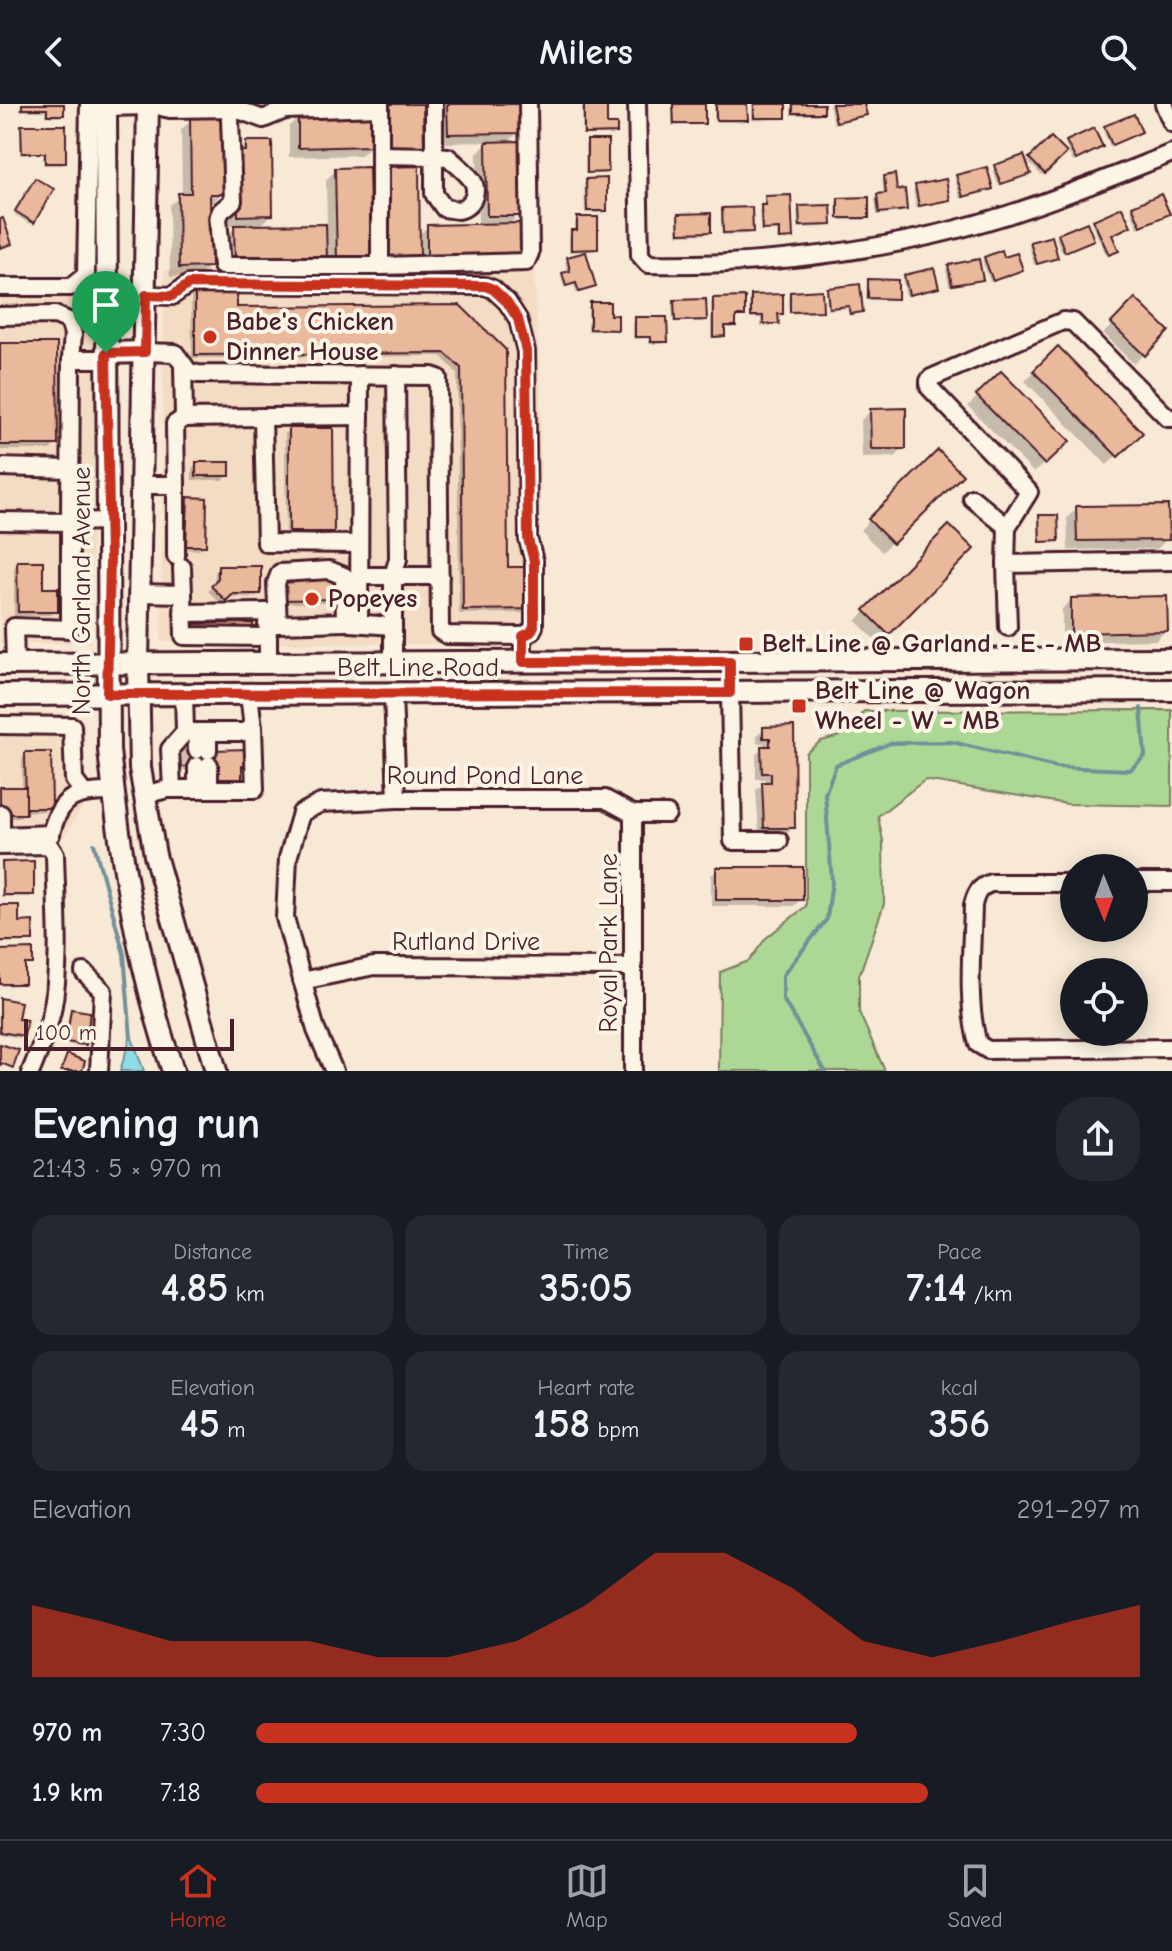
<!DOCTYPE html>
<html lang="en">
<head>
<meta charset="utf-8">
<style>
	:root { --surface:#171b24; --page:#242831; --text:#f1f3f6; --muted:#9ea1a6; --line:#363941; --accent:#c8321e }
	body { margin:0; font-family:"Comic Neue",sans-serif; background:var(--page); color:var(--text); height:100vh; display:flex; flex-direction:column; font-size:30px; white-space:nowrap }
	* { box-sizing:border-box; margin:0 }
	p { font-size:26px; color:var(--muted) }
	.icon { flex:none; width:44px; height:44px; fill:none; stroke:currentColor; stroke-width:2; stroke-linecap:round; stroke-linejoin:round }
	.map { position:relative; height:967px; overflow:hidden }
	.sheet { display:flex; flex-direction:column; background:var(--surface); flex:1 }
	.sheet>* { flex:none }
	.needle { width:52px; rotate:179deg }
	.fabs { position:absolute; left:1060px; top:750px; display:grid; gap:16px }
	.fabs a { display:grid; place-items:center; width:88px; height:88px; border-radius:50%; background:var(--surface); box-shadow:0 4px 20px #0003; font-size:40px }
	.scale { position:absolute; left:24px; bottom:20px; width:210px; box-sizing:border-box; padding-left:8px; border:4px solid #4a1f2b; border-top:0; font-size:22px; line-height:28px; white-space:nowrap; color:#4a1f2b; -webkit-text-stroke:6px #fcf5e5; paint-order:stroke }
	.pin { position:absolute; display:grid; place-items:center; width:68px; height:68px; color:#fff; margin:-82px -34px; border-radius:50% 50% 50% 0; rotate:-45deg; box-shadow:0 0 8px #0007 }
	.pin .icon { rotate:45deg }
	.round { display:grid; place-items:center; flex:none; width:84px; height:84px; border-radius:32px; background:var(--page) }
	.overview { display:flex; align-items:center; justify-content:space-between; height:136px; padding:0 32px }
	h1 { font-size:44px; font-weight:700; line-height:60px }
	.metrics { display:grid; grid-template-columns:repeat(3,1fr); gap:12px; height:136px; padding:8px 32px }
	.metrics div { display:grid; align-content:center; border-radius:20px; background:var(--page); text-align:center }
	.metrics b { font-size:40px; font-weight:700 }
	.metrics small { font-size:22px; font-weight:400 }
	.metrics p { font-size:22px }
	.chart { height:224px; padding:16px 32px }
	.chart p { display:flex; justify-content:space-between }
	.chart svg { width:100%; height:144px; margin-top:8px; fill:var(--accent); opacity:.7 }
	ul { padding:0 32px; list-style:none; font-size:26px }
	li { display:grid; grid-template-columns:128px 96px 1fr; align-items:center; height:60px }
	li i { height:20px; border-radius:10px; background:var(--accent) }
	header { display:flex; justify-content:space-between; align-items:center; height:104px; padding:0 32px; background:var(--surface); font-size:36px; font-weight:700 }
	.tab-bar { display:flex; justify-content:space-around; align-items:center; height:112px; border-top:2px solid var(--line); background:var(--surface); font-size:22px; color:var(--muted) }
	.tab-bar a { display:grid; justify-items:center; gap:4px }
	.tab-bar .current { color:var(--accent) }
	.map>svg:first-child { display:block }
</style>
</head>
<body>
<header><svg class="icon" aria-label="back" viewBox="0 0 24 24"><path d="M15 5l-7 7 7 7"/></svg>Milers<svg class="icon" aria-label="search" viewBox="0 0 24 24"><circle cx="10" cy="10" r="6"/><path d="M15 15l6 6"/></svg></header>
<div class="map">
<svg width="1172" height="967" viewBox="0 0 1172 967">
	<rect width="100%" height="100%" fill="#f8e9d6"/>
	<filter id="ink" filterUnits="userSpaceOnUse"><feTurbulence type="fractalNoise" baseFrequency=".0125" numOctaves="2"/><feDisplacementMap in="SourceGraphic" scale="16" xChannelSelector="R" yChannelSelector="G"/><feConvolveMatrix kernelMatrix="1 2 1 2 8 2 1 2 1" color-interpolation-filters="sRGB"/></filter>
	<g filter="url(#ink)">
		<!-- built -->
		<g fill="#f4dbc4">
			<polygon points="164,166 534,168 541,285 539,541 161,538"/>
			<polygon points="0,188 97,189 90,539 0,540"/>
			<polygon points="0,609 63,609 78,617 81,622 83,703 61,737 0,736"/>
		</g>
		<!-- green -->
		<polygon fill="#acd795" stroke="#7b7b60" stroke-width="2" points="1172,606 1172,702 1067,700 925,676 878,712 883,737 884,800 859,872 859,908 885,967 719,967 720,868 749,857 766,834 806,802 806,649 821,637 840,632 864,607"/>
		<!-- water -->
		<polygon fill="#8bdce3" stroke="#719099" stroke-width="2" points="131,931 144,967 120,967"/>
		<!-- shadow -->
		<g fill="#0003">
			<polygon points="21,0 62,0 62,10 59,13 45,12 45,7 20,7"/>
			<polygon points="231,0 266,0 263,3 231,4"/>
			<polygon points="381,0 421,0 422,41 412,51 381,51"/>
			<polygon points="447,0 519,0 519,28 507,39 518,111 508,122 418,164 418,132 427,123 478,122 477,49 489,38 439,39 438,9"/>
			<polygon points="585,0 605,0 605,22 615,28 613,31 582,31 582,3"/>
			<polygon points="714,0 745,0 746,15 743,18 714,18"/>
			<polygon points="752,0 784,0 784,13 781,15 752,16"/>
			<polygon points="791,0 822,0 822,8 819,11 791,11"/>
			<polygon points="829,0 862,0 865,10 834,20"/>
			<polygon points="674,2 703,19 701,21 672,22 672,5"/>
			<polygon points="299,13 371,42 361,51 289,53 289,22"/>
			<polygon points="191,16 222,89 212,99 208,99 209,162 199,172 170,173 169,101 182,91 181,26"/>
			<polygon points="22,23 64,58 62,61 43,61 43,50 20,51 20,26"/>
			<polygon points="1106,24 1139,28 1110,42 1103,27"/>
			<polygon points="1051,36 1064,49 1041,71 1028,58"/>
			<polygon points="588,38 606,68 604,70 585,70 585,41"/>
			<polygon points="247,39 271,111 259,123 327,122 326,76 336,66 369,156 328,166 328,151 315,164 226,165 225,133 238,121 229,121 229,58"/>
			<polygon points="1068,39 1101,43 1073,58 1065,41"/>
			<polygon points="995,63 1028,69 998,81 993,66"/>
			<polygon points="957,72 990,84 960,94 955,75"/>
			<polygon points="885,74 905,105 902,108 877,111 875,95 884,92 882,76"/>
			<polygon points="587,77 605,106 603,109 585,109 584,79"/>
			<polygon points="33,79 32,117 30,120 14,110"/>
			<polygon points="916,83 948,95 916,104 913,86"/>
			<polygon points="766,94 791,133 788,136 777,136 777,127 760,127 759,106 764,103"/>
			<polygon points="839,96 867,113 864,116 837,116 836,98"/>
			<polygon points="800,104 830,120 827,123 798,124 797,107"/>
			<polygon points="1134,104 1167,110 1138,124 1131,107"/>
			<polygon points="723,106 751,127 748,130 722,131 721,109"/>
			<polygon points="679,112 709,127 706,130 677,131 677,115"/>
			<polygon points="577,115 596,145 594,147 569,148 569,131 575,128 575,118"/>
			<polygon points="1094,118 1110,131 1114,149 1107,152 1092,121"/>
			<polygon points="1059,131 1092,136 1062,149 1056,134"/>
			<polygon points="1031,139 1056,154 1034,161 1029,142"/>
			<polygon points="985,154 1003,156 1021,166 990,178 982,157"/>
			<polygon points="568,155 593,183 591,185 576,189 574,180 564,183 561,174 568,170 565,158"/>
			<polygon points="949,163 981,175 949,182 946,165"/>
			<polygon points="905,173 937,183 906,192 902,175"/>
			<polygon points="869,177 896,194 893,196 866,196 867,180"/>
			<polygon points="196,185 235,205 459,203 506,465 527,504 523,509 459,510 457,269 441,252 192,254 191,190"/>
			<polygon points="828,186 861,207 848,211 847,204 827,206 826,188"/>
			<polygon points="791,190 820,206 818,208 789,210 788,192"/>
			<polygon points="752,192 781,209 776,212 774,222 761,222 761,214 750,214 749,195"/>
			<polygon points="713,196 743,211 734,214 732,224 723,224 720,234 711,234 711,198"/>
			<polygon points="1135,197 1167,227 1134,260 1103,230"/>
			<polygon points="675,198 705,215 702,218 673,218 672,200"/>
			<polygon points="591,200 608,213 616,225 613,227 588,227 588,202"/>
			<polygon points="636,215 665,237 663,240 649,240 649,234 633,235 633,218"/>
			<polygon points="0,241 56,340 50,346 0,346"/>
			<polygon points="1058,245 1140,329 1107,361 1025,277"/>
			<polygon points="1001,270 1067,337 1034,369 968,302"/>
			<polygon points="871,307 904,344 895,353 862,354 861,316"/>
			<polygon points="290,326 332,427 327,431 286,432 285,330"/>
			<polygon points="938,349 960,371 882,448 860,426"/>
			<polygon points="196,360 228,371 223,376 192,376 192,364"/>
			<polygon points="189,395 204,441 199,446 183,445 184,400"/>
			<polygon points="1077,404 1167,435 1157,445 1068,446 1067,414"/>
			<polygon points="1040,413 1057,436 1054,439 1038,439 1038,416"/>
			<polygon points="949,423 972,445 878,539 856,517"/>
			<polygon points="18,459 56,507 51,511 14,512 14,464"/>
			<polygon points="219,464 259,489 255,493 226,493 220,499 208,487 214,481 215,468"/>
			<polygon points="279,481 332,494 328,499 280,499"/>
			<polygon points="1071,496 1166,526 1156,536 1062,538 1062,505"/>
			<polygon points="792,624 793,723 787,730 759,730 756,686 765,680 765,675 756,675 756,650 764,644 764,639 757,639 757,631 763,625"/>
			<polygon points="26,650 50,703 45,707 24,708 19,714 0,714 0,685 22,685 22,654"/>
			<polygon points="172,653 247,661 242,666 172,666"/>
			<polygon points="3,760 32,790 30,793 1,793 1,762"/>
			<polygon points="717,765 801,795 794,802 711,802 711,772"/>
			<polygon points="0,803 31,836 29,838 0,839"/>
			<polygon points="0,848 31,859 23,862 23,879 20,881 0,882"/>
			<polygon points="0,896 16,916 22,931 19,934 0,930"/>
			<polygon points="71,907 84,940 81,943 65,940 69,910"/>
		</g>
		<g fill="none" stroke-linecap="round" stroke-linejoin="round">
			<!-- stream -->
			<g stroke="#719099" stroke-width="4">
				<polyline points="94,740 124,850 131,934"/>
				<polyline points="825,967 783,895 783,871 827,815 832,777 825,690 836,661 891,639 952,638 1056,663 1130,666 1145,652 1141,604"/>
			</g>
		</g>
		<!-- building -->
		<g fill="#eab99b" stroke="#4a1f2b" stroke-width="2">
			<polygon points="22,0 64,0 64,11 47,11 47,5 22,5"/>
			<polygon points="390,0 423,0 424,42 390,43"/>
			<polygon points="447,0 521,0 521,29 448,30"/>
			<polygon points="584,0 607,0 607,20 617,20 617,29 584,30"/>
			<polygon points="673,0 705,0 705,20 674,20"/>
			<polygon points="716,0 747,0 748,16 716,16"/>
			<rect x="754" y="0" width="32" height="14"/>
			<rect x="793" y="0" width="31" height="9"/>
			<polygon points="832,0 864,0 867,11 836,18"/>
			<polygon points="372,9 373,42 298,44 298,11"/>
			<polygon points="1134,10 1142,28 1112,41 1104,22"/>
			<polygon points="190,14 223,14 224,90 210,90 211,163 179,164 178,89 191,89"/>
			<polygon points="21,21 66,21 66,59 45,59 45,49 22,49"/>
			<polygon points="1094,24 1103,43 1076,56 1066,37"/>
			<polygon points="1051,33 1067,49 1045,70 1029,54"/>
			<polygon points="587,36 608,36 608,68 587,69"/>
			<polygon points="246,37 272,37 273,111 238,112 237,47 246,47"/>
			<polygon points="519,37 520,112 487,112 486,38"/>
			<polygon points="1024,51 1031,70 1001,80 994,61"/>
			<polygon points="419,62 420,156 386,156 384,63"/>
			<polygon points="369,63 371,156 337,157 335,64"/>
			<polygon points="987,63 993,85 963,93 956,71"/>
			<polygon points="895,70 897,86 905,85 907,106 879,109 877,90 886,89 884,72"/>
			<polygon points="35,74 54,85 34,119 15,107"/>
			<polygon points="607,74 607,107 587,107 586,75"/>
			<polygon points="946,75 950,96 919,102 915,81"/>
			<polygon points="1161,90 1170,110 1141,122 1132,102"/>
			<polygon points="791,91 793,134 779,135 779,125 762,126 761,101 766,101 765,92"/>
			<polygon points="869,93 869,114 838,114 838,94"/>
			<polygon points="831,101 832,121 800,122 799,102"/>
			<polygon points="752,103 753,128 723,129 722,104"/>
			<polygon points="1122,103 1131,122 1112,131 1119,147 1109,151 1093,116"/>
			<polygon points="711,109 711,128 679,129 678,110"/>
			<polygon points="577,113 598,113 598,145 571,146 571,126 577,126"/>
			<polygon points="3,114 12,140 0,144 0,115"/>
			<polygon points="1087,118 1094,136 1065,148 1058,130"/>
			<polygon points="521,119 522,154 427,155 427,121"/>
			<polygon points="326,120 327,155 235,156 234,121"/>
			<polygon points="1052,132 1058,154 1037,160 1030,138"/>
			<polygon points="1002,146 1004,153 1017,149 1023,166 993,177 984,153"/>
			<polygon points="586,148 596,183 579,188 576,179 566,182 562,169 570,167 567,153"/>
			<polygon points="979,155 983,176 952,181 948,161"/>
			<polygon points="934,164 939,184 909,191 904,171"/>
			<polygon points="868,175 898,176 898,195 868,194"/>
			<polygon points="860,180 863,208 850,210 849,202 829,204 827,184"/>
			<polygon points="195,183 237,183 237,203 460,201 506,246 508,463 529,463 529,505 463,506 461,264 445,249 195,251"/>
			<polygon points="822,186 823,207 790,208 790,188"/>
			<polygon points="783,190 783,210 778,210 779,220 763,220 763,212 751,212 751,191"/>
			<polygon points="745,193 745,212 736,212 736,222 725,222 725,232 713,233 713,194"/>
			<polygon points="1135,194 1169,227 1145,252 1111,219"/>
			<polygon points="706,195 707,216 675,217 674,196"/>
			<polygon points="590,198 610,198 610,211 618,211 618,226 590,225"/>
			<polygon points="635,213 667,213 668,238 651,238 651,233 635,233"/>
			<polygon points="0,239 57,239 58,341 0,341"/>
			<polygon points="1058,242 1143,329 1118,353 1033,267"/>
			<polygon points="1001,267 1070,337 1045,361 976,291"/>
			<polygon points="906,304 906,345 871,345 870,305"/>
			<polygon points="289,324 333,324 334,428 289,428"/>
			<polygon points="938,346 963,371 893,440 868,415"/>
			<rect x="196" y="358" width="34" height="14"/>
			<polygon points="188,393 207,394 206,442 186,442"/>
			<polygon points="1168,401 1169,436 1077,437 1076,402"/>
			<polygon points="1039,411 1058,411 1059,437 1040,438"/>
			<polygon points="949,421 974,445 889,531 864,506"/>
			<polygon points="17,457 43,457 43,484 58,484 58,508 18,508"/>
			<polygon points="218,462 261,462 261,490 233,490 226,497 211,482 218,474"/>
			<polygon points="334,474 335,495 283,496 283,475"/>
			<polygon points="1167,492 1168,527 1071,529 1071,494"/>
			<polygon points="253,519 253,531 189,533 189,520"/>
			<polygon points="794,622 795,724 764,724 762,678 771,678 771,669 762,669 761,642 770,642 770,634 763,634 763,623"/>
			<polygon points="249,645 249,662 242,662 242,680 212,680 212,662 176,662 176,647"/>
			<polygon points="25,648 51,648 52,704 26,704"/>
			<rect x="0" y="683" width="26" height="27"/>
			<polygon points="34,757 34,791 3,791 2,758"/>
			<rect x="716" y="763" width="87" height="33"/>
			<polygon points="0,801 19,801 19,818 33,817 33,837 0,837"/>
			<polygon points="33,845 33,860 25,860 25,880 0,880 0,846"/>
			<polygon points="0,894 21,898 18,915 27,916 24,932 0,928"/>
			<polygon points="71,905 90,908 86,941 66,938"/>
			<polygon points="0,940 19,946 13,964 1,959 0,962"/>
			<polygon points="67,950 85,957 82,967 61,967"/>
		</g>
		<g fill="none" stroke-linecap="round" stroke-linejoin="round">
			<!-- minor-tunnel -->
			<polyline stroke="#d5c1b4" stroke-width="16" stroke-dasharray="16 8" stroke-linecap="butt" points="180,646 180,662"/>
			<!-- minor casing -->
			<g stroke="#4a1f2b" stroke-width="22">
				<g id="minor">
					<polyline points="148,0 170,5 233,4 263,15 285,6 380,3"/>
					<polyline points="233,0 230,15 233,97 221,107 218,114 222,162 380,162"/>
					<polyline points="380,0 380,51"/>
					<path d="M434,0V90L444,104C445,104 456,106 457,106C471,105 480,88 472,76C466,68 456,60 448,53L435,52L380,51V162L526,158L530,149L528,0"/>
					<path d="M637,0L640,151L648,160C770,162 891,147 1007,111C1063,93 1117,71 1172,49"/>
					<polyline points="1164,0 1172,19"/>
					<polyline points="0,183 71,183 86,171 89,0"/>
					<polyline points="146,191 172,192 189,180 485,182 493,185 507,198 518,215 526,247 528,435 534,457 534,522 531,528 523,532 523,558"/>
					<polyline points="0,212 55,211 69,217 73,230 71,255"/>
					<polyline points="145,248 175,249 189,268 198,270 432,272 438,274 440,527 447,531 523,532"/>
					<polyline points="106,255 71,255 70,418 109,417"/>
					<polyline points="183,260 184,314"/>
					<polyline points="263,313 266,439 359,440"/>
					<polyline points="0,363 70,365"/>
					<polyline points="143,381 176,381 175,320 184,314 360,312"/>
					<polyline points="972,394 1007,423"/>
					<polyline points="0,417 70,418 70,525 14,523 15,560"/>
					<polyline points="176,452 176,381"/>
					<polyline points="1006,460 1007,423 1029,388 929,283 929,277 931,274 1063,217 1073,218 1168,314 1172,314"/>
					<polyline points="358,472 440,472"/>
					<polyline points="140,489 183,490 182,463"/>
					<polyline points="183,490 184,532 268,533 268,558"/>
					<polyline points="183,509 267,508 268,528"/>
					<polyline points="351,519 393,522"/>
					<polyline points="359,519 360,271"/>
					<polyline points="267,520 278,520 345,518 344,472 329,466 280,469 276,479 278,520"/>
					<polyline points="1008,523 1006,460 1172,457"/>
					<polyline points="393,559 393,472 398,455 396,271"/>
					<polyline points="184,589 185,628 244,628 253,624 249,590"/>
					<polyline points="730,589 733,737 779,737"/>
					<polyline points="393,590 397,695"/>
					<polyline points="0,621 72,622 74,676 83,688"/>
					<polyline points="196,628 197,646"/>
					<polyline points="208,628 208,646"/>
					<polyline points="209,661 209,685"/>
					<polyline points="197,662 197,685"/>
					<polyline points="170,685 255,685 253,624"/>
					<polyline points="143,691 172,684 170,645 185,628"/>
					<path d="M1,710V732L51,730C60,691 76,688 113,688"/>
					<polyline points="633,710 633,967"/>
					<path d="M0,742L49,741L55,750C56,802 62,856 52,907C47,928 39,948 31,967"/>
					<polyline points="1134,778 1172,778"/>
					<path d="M1074,779H991C979,783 976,789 973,801C972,846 966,897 978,940L988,946L1172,944"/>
					<polyline points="84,868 103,887 99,967"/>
					<polyline points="302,877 374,862 632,863"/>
					<polyline points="334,967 316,926 285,814 288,754 301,709 321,699 397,695 605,695 633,710 667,710"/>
				</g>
			</g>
			<!-- major casing -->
			<g stroke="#4a1f2b" stroke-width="26">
				<g id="major">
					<path d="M106,0L109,646C120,753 138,864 173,967"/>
					<polyline points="148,0 138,559 140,664 155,751 216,967"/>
					<polyline points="106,1 148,0"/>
					<polyline points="106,249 145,248"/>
					<polyline points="0,560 1172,555"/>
					<polyline points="0,591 1172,586"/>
				</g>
			</g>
			<!-- minor -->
			<use href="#minor" stroke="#fcf5e5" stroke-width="16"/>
			<!-- major -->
			<use href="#major" stroke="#fcf5e5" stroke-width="20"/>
		</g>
	</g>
	<g fill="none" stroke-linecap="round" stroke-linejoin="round" filter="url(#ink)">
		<!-- route casing -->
		<g stroke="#fff" stroke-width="16">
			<polygon id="route" points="189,180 485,182 493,185 507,198 518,215 526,247 528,435 534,457 534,522 531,528 523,532 523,558 730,557 730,589 107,590 110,457 106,249 145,248 146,191 172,192"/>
		</g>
		<!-- route -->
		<use href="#route" stroke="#c8321e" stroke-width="10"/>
	</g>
	<!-- markers -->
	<g fill="#c8321e" stroke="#fcf5e5" stroke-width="3">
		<circle cx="210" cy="233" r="8"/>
		<circle cx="312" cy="495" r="8"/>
		<rect x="738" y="532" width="16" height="16" rx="4"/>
		<rect x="791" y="594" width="16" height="16" rx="4"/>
	</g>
	<g text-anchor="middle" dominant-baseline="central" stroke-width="8" stroke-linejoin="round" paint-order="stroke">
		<!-- poi labels -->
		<g font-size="26" font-weight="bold" fill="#4a1f2b" stroke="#fcf5e5" text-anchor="start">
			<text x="226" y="218">Babe's Chicken<tspan x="226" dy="30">Dinner House</tspan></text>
			<text x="328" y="495">Popeyes</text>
			<text x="762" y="540">Belt Line @ Garland - E - MB</text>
			<text x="815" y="587">Belt Line @ Wagon<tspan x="815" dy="30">Wheel - W - MB</tspan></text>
		</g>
		<!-- street labels -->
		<g font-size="26" fill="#4a1f2b" stroke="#fcf5e5">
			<text transform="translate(82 487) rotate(-90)">North Garland Avenue</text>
			<text x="418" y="564">Belt Line Road</text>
			<text x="485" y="672">Round Pond Lane</text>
			<text x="466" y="838">Rutland Drive</text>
			<text transform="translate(609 839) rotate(-90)">Royal Park Lane</text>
		</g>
	</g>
</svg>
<div class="fabs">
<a><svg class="needle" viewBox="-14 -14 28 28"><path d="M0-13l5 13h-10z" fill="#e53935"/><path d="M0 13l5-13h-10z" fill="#9ea1a6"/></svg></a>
<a><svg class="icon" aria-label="locate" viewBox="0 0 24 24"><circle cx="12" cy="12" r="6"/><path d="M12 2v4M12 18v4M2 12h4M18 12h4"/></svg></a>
</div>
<div class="scale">100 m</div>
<div class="pin" style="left:106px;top:249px;background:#1e9e55"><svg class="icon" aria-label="arrive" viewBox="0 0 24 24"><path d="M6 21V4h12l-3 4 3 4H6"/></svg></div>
</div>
<section class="sheet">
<div class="overview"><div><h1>Evening run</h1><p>21:43 · 5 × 970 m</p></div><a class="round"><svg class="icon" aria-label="share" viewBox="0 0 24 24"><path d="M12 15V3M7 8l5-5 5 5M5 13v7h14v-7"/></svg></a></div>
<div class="metrics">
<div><p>Distance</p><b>4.85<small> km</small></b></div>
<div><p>Time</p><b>35:05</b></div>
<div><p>Pace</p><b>7:14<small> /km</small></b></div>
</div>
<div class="metrics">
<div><p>Elevation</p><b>45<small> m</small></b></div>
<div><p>Heart rate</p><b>158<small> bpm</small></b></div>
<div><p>kcal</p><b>356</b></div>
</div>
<div class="chart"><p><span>Elevation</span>291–297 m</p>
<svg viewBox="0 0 160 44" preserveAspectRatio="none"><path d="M0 44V22L10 27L20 33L30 33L40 33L50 38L60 38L70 33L80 22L90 6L100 6L110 17L120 33L130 38L140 33L150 27L160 22V44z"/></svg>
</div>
<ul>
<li><b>970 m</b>7:30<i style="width:68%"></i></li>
<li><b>1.9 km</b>7:18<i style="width:76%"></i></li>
</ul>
</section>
<nav class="tab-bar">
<a class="current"><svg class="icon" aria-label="home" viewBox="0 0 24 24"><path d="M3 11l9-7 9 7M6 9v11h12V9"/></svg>Home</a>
<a><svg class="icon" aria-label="map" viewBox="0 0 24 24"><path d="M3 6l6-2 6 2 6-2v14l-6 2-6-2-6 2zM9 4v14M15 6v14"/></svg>Map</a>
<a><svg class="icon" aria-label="saved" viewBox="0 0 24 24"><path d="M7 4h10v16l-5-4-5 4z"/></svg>Saved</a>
</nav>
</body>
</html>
